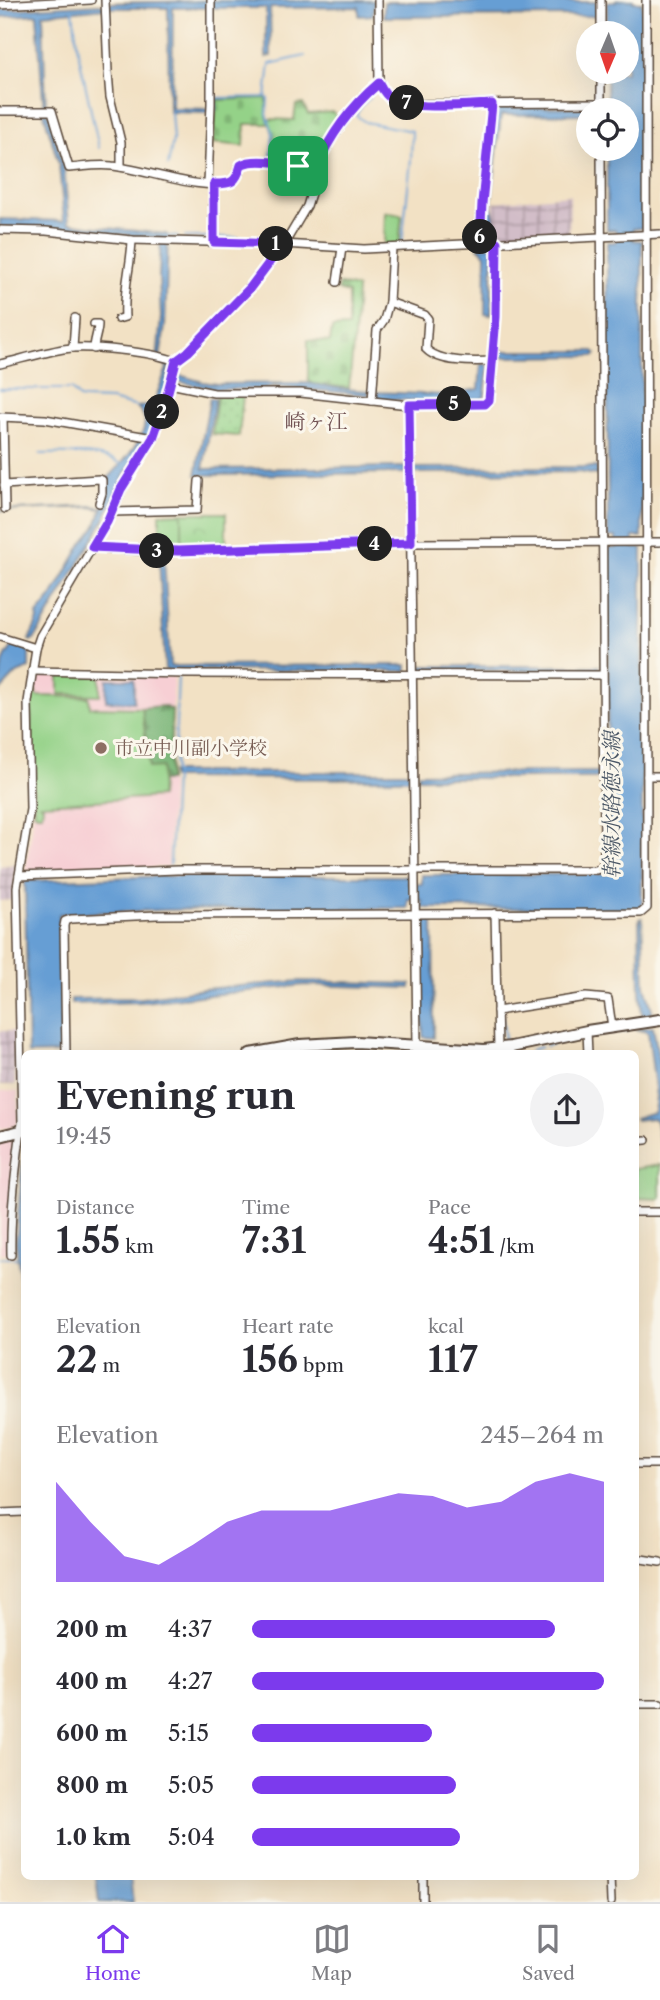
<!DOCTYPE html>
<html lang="en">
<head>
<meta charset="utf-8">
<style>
	:root { --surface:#fff; --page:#f2f2f3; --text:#2b2b33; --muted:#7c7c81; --line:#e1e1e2; --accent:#7c3aed }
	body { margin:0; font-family:"Libre Caslon Text","Noto Serif JP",serif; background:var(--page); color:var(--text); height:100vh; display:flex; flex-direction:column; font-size:26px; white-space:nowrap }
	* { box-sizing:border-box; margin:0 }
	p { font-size:23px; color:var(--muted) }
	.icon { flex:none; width:38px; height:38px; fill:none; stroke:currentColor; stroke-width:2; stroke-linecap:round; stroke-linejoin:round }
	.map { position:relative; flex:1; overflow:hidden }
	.panel { position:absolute; left:21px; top:1050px; width:618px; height:830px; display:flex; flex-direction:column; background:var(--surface); border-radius:10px; box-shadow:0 7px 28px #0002 }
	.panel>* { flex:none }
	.needle { width:46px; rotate:182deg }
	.fabs { position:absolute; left:576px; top:21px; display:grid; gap:14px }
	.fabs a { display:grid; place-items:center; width:63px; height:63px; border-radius:50%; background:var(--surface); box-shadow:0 7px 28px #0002; font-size:35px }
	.pin { position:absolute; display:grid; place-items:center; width:60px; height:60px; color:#fff; margin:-30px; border-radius:14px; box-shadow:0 4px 10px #0006 }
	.km { position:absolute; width:35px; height:35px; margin:-18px; border-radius:50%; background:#222; color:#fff; font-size:19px; line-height:35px; text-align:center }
	.round { display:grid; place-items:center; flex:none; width:74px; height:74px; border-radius:37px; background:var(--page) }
	.overview { display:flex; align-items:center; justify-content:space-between; height:119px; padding:0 35px }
	h1 { font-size:38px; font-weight:800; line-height:52px }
	.figures { display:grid; grid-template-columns:repeat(3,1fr); gap:10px; height:119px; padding:7px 35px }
	.figures div { display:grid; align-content:center }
	.figures b { font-size:35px; font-weight:800 }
	.figures small { font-size:19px; font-weight:400 }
	.figures p { font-size:19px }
	.chart { height:196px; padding:14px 35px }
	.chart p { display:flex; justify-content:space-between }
	.chart svg { width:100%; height:126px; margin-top:7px; fill:var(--accent); opacity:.7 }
	ul { padding:0 35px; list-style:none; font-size:23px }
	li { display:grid; grid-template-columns:112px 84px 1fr; align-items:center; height:52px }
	li i { height:18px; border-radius:9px; background:var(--accent) }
	.menu { display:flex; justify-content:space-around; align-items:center; height:98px; border-top:2px solid var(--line); background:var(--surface); font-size:19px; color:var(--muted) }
	.menu a { display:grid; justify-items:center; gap:4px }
	.menu .active { color:var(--accent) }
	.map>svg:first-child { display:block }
</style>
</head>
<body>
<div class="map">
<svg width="660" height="1902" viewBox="0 0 660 1902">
	<defs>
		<pattern id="industrial-grid" width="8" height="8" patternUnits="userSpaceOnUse" patternTransform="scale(1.75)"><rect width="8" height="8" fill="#d2bdc8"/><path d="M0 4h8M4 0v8" fill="none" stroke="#ac9aa2"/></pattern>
		<pattern id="grass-dots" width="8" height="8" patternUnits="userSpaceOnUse" patternTransform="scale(1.75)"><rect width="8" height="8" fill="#94d288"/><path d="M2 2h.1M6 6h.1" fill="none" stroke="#80b475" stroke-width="1.8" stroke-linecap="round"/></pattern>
		<pattern id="forest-firs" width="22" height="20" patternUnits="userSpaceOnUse" patternTransform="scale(1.75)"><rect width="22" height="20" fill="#77b474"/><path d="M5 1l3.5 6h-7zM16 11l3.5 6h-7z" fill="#63935f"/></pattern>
		<pattern id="cemetery-stones" width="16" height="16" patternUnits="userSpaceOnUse" patternTransform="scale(1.75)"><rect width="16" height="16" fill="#94d288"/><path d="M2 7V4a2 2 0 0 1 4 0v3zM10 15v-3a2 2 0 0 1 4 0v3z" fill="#80b475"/></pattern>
		<pattern id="park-crowns" width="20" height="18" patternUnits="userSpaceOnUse" patternTransform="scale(1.75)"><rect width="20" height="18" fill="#94d288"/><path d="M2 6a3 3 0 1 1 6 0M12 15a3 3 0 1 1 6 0" fill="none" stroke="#80b475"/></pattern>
	</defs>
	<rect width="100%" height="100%" fill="#fbf7ec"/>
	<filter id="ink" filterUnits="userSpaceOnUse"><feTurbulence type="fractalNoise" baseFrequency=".0143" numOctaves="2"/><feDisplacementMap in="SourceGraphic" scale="14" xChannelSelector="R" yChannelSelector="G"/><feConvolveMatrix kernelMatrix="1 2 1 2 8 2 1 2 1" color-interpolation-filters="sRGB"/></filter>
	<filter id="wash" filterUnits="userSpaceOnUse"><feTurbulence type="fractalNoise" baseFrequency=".00686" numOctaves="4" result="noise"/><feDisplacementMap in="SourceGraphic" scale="28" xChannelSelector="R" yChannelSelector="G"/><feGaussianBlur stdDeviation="1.57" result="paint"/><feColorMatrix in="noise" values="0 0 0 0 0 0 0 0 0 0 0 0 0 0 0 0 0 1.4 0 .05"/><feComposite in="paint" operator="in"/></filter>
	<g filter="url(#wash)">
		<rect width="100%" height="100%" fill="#f2e1c4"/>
		<!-- built -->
		<g fill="#f7cfd4">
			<polygon points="35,675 174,677 169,781 171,785 168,867 25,871 32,829 34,802 31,715 32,690"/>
			<polygon points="0,1091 18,1091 18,1125 0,1129"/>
			<polygon points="16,1139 9,1253 0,1253 0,1142"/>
		</g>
		<!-- industrial -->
		<g fill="url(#industrial-grid)">
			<polygon points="570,195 569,234 495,239 494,202"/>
			<polygon points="17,864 13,900 0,901 0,866"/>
			<polygon points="0,1031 14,1031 15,1085 0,1085"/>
		</g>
		<!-- grass -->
		<polygon fill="url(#grass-dots)" stroke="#687e53" stroke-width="2" points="217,396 243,396 239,436 212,434"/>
		<!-- forest -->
		<polygon fill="url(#forest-firs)" stroke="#596f49" stroke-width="2" points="163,706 172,710 169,781 161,781 161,768 149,768 142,708"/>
		<!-- cemetery -->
		<g fill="url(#cemetery-stones)" stroke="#687e53" stroke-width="2">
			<polygon points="267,98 267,115 269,122 269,119 294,120 296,105 303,104 308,114 333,112 341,120 320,152 313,167 272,159 273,134 270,124 245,124 244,146 213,143 217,100"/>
			<path d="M339,284L357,288C356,322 352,355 349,388L314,384L308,381V340L330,342L332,328L348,327V293L338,290Z"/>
		</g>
		<!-- park -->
		<polygon fill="url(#park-crowns)" stroke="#687e53" stroke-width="2" points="182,513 226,513 226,548 182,549"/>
		<!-- garden -->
		<g fill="#94d288" stroke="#687e53" stroke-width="2">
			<polygon points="385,212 402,215 399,245 384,245"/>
			<polygon points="182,513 182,547 160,547 160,514"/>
			<polygon points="59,676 100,676 100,695 59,694"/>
			<polygon points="32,690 36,691 36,696 89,697 90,707 142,708 149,768 162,767 160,797 41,804 43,805 42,814 37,814 34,812 31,715"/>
			<polygon points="660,1165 660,1199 635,1198 635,1169"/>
		</g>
		<!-- water -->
		<g fill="#669ed4" stroke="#506479" stroke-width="2">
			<polygon points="616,0 633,0 633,2 642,2 642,228 633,229 633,240 642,241 642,537 633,537 633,548 642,548 642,907 639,909 422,908 422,900 408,899 408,908 164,910 59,914 61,1053 28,1054 25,881 169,876 408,876 408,884 422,884 422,875 607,874 608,548 616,548 616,537 608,537 607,242 616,242 616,230 607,230 607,149 626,149 626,110 607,110 607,72 626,72 626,33 607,33 607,2 616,2"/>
			<path d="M206,1H374L373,15L359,16V7L270,8L271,56L266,57V8H216L207,6L206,8H173L172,108L208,109L207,113L169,112L168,8H106L43,14L46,111L49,116L64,168L69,223L88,226L166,234L168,236L165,326L160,358L170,363L166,386L152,431L124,476L103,522L34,640L31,641L29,640L38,620L37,615L52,597L83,542L96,526L102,509L91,507L0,511L92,506L103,508C103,500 106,492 105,482C118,467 144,442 145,422C145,415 141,412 137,407L153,405L167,368L166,365L157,361L161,317L159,277L161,238L61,228L0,226V219L64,221L59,165L44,114L37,14L0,17V10L100,4L105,6L110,3Z"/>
			<polygon points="384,2 596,2 596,16 384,17"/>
			<polygon points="595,107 595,110 588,110 588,114 501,115 491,205 494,216 493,239 484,239 495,108"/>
			<polygon points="488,246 493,246 491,315 485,314 486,255 478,247"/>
			<polygon points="499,351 594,351 596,353 595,356 501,357 499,356"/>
			<polygon points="481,364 488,365 485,396 481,399 416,401 378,398 376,396 376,392 445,395 479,389"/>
			<polygon points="175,374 203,382 217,384 307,383 343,389 369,391 369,395 273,386 265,389 215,389 176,381"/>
			<polygon points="210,398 215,399 203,469 406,467 405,473 196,475"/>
			<polygon points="597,467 597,475 579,472 414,473 414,468"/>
			<polygon points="159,556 164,556 170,666 407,665 407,671 165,670"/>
			<path d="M14,645L25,648L29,652V668L17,673L0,691C0,672 1,659 14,645Z"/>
			<polygon points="417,666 599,666 599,671 417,670"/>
			<polygon points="107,679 134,679 134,702 106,701"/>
			<polygon points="172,772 409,772 409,779 172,778"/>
			<polygon points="598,772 598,778 418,778 418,773"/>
			<polygon points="642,918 645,986 653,1013 642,1015 640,993 639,919"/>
			<polygon points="433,919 434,1038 423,1037 421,920"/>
			<polygon points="300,981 411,984 411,988 305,985 143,1002 71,1004 71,999 142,998 204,989"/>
			<polygon points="653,1027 660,1066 660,1142 656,1121 653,1118 636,1120 635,1118 654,1112 656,1097 648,1032 634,1029"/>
			<polygon points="24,1143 24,1318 16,1242"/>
			<polygon points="96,1876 130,1876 133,1902 99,1902"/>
		</g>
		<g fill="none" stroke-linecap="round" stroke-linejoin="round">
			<!-- stream -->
			<g stroke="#669ed4" stroke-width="2">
				<polyline points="73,11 78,51 99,148"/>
				<polyline points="268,98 267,114 273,133 271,158"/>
				<polyline points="370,98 363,104 356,115 365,122 412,131 411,160 402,243"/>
				<polyline points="215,110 215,98 266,97 270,64 305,56"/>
				<polyline points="168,166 173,140 171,112"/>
				<polyline points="168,236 178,237"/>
				<polyline points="185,237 210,237"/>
				<polyline points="217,237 268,239"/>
				<polyline points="0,389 71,389 79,398 84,399 111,400 137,407"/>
				<path d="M40,454C62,454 103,451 121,464"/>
				<polyline points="174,773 178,677"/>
				<polyline points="170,865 174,778"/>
				<polyline points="502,1016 505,1039"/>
				<polyline points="609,1033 628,1031"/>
				<polyline points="592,1036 603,1034"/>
				<polyline points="546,1046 558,1042"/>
				<polyline points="530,1050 541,1047"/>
				<polyline points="0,1258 16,1258"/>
			</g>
		</g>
	</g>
	<g filter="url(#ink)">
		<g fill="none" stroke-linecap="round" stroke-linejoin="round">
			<!-- street casing -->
			<g stroke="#564537" stroke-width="10">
				<g id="street">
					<polyline points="105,0 108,72 110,97 121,142 121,167"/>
					<polyline points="378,0 379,83 390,99 409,104 601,103"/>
					<polyline points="0,5 91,0"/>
					<polyline points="601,33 601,0"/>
					<polyline points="601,110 601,72"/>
					<path d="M0,111H52L69,168C83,167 98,164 112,166C140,168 207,193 230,182C238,179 239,172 241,165C257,156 297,166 315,170"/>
					<polyline points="208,184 211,104 211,0"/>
					<polyline points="213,184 214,242"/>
					<polyline points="0,230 46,231 132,240 283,244 364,249 660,234"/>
					<polyline points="480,243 482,203 492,104"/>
					<polyline points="337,282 342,248"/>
					<path d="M389,302L425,315L428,319L426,349C439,363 474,362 493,361"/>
					<path d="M118,319L125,317C123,290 131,267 132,240"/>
					<polyline points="73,348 75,318"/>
					<path d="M94,349C94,340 98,333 98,324H94"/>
					<path d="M0,364C21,359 42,353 63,349C90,345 151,352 176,361"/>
					<polyline points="170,384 214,393 301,393 409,405 485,404 489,400 496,318 497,242"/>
					<polyline points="372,401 377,330 384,320 389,302 392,248"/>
					<polyline points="409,405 417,1046 415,1054"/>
					<polyline points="0,417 45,419 153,438"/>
					<polyline points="3,417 5,509"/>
					<polyline points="4,485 99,479 102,480 102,493 99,503"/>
					<polyline points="112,512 197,510 199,481"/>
					<polyline points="92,547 144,551 178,551 411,543 660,542"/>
					<polyline points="0,637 36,648"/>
					<polyline points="32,671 186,674 602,675"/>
					<polyline points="647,776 660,776"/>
					<polyline points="19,876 177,870 596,870 601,868 604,861 601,149"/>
					<polyline points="495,913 498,1049"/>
					<polyline points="497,1011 586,997 608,999 612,1027"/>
					<polyline points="587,1031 588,1054"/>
					<polyline points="66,1054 64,926 65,921 71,919 157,915 641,913 647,908 646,0"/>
					<polyline points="635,1141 646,1140"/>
					<polyline points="635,1212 660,1212"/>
					<path d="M11,1255C10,1212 16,1166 22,1123L17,887L30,809L28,702L36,648L40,636L107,522L128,476L153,438L165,403L174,366L176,361L188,352L250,288L288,238L307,206L312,190L315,170L322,153L355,106L379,83"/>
					<polyline points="635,1464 660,1464"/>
					<polyline points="0,1513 24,1512"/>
					<polyline points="635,1558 660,1562"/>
					<polyline points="635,1704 660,1704"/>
					<polyline points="423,1876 423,1902"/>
					<polyline points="610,1876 611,1902"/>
				</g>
			</g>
			<!-- primary casing -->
			<g stroke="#564537" stroke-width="14">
				<g id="primary">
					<polyline points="250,1054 300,1045 356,1042 484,1050 511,1047 587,1031 660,1020"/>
					<polyline points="0,1136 24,1130"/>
				</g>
			</g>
			<!-- street -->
			<use href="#street" stroke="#fff" stroke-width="7"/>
			<!-- primary -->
			<use href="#primary" stroke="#fff" stroke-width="10"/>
		</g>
	</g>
	<g fill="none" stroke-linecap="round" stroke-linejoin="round" filter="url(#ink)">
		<!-- route casing -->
		<g stroke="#fff" stroke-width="14">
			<path id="route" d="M379,83C382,89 387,97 393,100C412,110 469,105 492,104L482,203L480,243L497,242L496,317L489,400L485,404L409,405L411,543L178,551L92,547L107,522L121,489L153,438L165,403L176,361L188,352L250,288L283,244L214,242V184C232,184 236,183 241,165C256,156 297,166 315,170C329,137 352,106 379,83Z"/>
		</g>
		<!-- route -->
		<use href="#route" stroke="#7c3aed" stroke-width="9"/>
	</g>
	<!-- markers -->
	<circle fill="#8d6e63" stroke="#fbf7ec" stroke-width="2.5" cx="101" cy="748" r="7"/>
	<g text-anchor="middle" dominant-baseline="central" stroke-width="6" stroke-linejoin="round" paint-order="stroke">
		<!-- education labels -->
		<g font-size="19" fill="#785e54" stroke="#fbf7ec" text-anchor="start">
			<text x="115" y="748">市立中川副小学校</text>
		</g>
		<!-- neighbourhood labels -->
		<g font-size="21" fill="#715253" stroke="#fbf7ec">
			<text x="316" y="421">崎ヶ江</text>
		</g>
		<!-- water labels -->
		<g font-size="21" font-style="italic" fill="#4c5867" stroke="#fbf7ec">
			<text transform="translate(611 805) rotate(-90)">幹線水路徳永線</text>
		</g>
	</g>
</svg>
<div class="fabs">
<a><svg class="needle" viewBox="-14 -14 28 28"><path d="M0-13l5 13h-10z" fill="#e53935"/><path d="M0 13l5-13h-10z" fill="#7c7c81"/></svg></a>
<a><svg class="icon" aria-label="locate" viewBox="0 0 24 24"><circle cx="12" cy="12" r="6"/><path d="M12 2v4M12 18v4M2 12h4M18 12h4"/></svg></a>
</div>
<div class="pin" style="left:298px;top:166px;background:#1e9e55"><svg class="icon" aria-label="arrive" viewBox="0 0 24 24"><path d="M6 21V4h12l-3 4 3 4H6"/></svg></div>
<b class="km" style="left:276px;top:244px">1</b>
<b class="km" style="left:162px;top:412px">2</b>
<b class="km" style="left:157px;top:551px">3</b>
<b class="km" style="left:375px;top:544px">4</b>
<b class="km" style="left:454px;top:404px">5</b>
<b class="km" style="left:480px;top:237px">6</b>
<b class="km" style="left:407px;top:103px">7</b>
<section class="panel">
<div class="overview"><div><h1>Evening run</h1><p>19:45</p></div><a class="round"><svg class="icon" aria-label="share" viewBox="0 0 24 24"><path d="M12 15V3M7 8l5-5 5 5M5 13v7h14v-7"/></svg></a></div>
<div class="figures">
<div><p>Distance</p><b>1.55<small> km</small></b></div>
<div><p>Time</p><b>7:31</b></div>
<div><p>Pace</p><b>4:51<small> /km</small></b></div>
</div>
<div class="figures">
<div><p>Elevation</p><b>22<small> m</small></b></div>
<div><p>Heart rate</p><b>156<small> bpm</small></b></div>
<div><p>kcal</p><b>117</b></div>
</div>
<div class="chart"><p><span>Elevation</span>245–264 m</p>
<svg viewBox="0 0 160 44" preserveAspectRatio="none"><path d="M0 44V9L10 23L20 35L30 38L40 31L50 23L60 19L70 19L80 19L90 16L100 13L110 14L120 18L130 16L140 9L150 6L160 9V44z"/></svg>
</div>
<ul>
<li><b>200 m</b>4:37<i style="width:86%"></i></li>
<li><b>400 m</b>4:27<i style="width:100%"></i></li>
<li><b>600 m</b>5:15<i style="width:51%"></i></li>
<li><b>800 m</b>5:05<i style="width:58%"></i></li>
<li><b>1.0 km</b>5:04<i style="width:59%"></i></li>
</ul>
</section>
</div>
<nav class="menu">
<a class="active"><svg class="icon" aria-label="home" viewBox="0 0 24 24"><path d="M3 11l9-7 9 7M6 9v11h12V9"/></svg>Home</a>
<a><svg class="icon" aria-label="map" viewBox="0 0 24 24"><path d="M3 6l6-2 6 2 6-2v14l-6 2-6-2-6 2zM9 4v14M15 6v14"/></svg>Map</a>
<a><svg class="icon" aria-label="saved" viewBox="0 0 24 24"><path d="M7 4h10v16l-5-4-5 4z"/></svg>Saved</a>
</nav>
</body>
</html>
